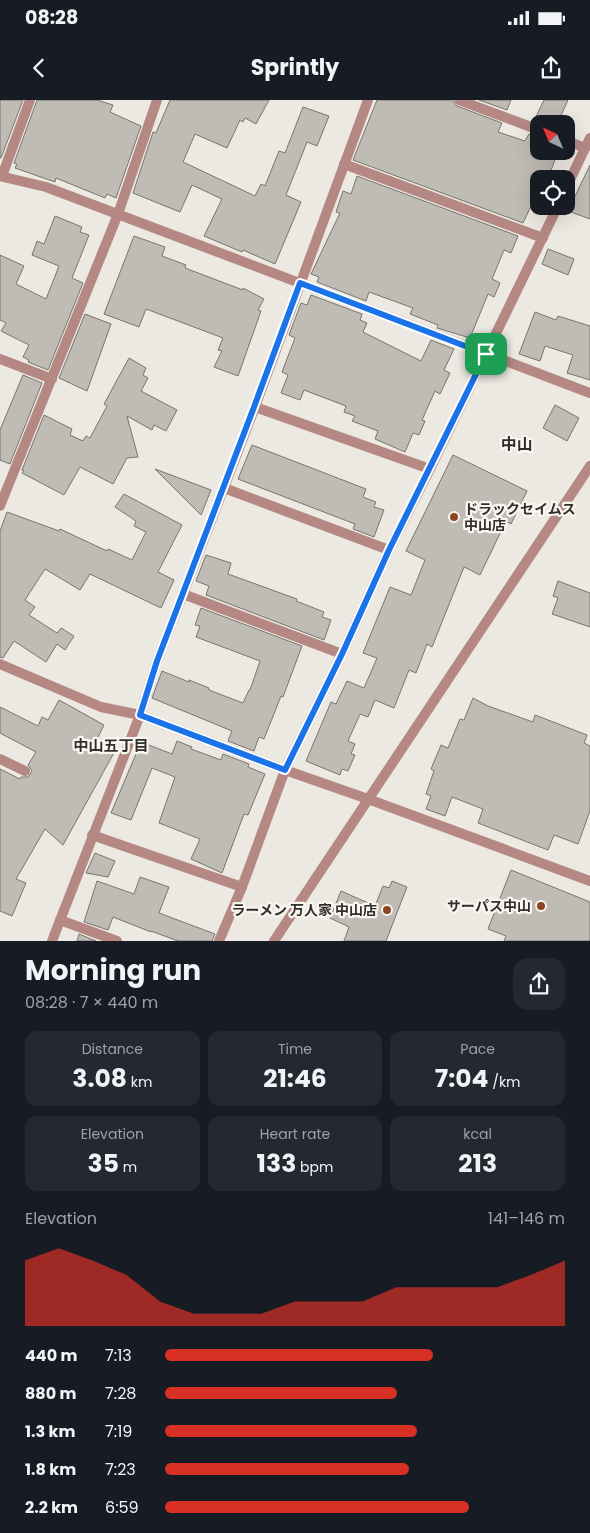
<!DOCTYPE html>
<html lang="en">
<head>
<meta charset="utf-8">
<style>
	:root { --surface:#171b24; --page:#242831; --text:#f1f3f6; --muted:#9ea1a6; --accent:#d93025 }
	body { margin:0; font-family:Poppins,"Noto Sans JP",sans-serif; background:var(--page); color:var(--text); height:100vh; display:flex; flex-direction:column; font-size:19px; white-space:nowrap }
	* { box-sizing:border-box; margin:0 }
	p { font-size:16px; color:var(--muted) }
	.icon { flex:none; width:28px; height:28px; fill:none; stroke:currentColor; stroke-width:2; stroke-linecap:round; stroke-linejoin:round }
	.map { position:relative; height:841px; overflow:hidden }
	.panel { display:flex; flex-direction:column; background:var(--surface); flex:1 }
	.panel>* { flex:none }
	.needle { width:32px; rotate:316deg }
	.buttons { position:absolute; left:530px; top:15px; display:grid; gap:10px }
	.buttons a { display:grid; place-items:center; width:45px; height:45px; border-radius:10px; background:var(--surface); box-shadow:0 5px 20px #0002; font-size:25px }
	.pin { position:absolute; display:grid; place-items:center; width:42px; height:42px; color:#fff; margin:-21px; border-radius:10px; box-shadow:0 2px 8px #0006 }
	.round { display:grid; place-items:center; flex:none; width:52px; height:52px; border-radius:15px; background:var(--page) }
	.overview { display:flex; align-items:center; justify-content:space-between; height:85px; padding:0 25px }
	h1 { font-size:28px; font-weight:700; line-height:38px }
	.metrics { display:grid; grid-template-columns:repeat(3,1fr); gap:8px; height:85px; padding:5px 25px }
	.metrics div { display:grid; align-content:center; border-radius:12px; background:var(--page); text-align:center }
	.metrics b { font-size:25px; font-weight:700 }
	.metrics small { font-size:14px; font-weight:400 }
	.metrics p { font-size:14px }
	.chart { height:140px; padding:10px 25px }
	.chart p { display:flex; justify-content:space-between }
	.chart svg { width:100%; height:90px; margin-top:5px; fill:var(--accent); opacity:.7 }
	ul { padding:0 25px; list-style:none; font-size:16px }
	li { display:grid; grid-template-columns:80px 60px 1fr; align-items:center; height:38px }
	li i { height:12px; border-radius:6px; background:var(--accent) }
	.status { display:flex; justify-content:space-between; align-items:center; height:35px; padding:0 25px; background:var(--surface); direction:ltr }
	.status svg { height:14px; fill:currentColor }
	header { display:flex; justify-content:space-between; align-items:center; height:65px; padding:0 25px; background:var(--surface); font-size:22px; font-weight:700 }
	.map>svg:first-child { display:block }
</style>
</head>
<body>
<div class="status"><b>08:28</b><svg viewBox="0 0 49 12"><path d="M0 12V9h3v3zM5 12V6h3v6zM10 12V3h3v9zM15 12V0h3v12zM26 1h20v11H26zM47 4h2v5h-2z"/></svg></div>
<header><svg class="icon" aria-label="back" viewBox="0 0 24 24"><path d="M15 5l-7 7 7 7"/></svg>Sprintly<svg class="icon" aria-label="share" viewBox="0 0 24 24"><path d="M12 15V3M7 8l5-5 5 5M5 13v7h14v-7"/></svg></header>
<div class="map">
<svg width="590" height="841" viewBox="0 0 590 841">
	<rect width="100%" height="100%" fill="#ece9e2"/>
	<!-- building -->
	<g fill="#bfbcb5" stroke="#78756f">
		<polygon points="0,0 23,0 1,58 0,58"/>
		<polygon points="37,0 97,0 113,5 110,12 141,26 116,98 107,94 105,98 56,78 55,82 15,68 17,64 14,63"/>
		<polygon points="170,0 269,0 256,24 245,18 243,22 240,20 227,48 195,34 183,62 255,96 261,84 265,86 279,51 285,53 303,7 329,16 317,46 307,42 286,95 301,102 275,164 243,150 242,152 204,136 222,99 192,85 180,112 133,93 153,32 156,33"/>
		<polygon points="377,0 452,0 457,6 502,23 498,32 525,41 529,34 539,37 539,51 558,51 548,79 539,79 539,89 523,123 353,60"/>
		<polygon points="479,0 511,0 507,10"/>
		<polygon points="544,0 568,0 557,24 542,24 534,21"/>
		<polygon points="590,65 590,119 568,111"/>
		<polygon points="357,76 518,136 511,153 504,150 492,179 500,183 494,197 488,194 470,238 437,228 438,225 410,214 413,208 369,192 366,201 317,182 319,177 311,174 312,172 340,113 336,112 343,91 351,94"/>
		<polygon points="55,116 82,127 80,132 89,135 72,178 83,183 48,270 28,262 29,260 23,257 29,245 1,231 6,223 0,220 0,155 24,166 16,184 46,199 59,166 32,155 37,141 44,144"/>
		<polygon points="134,136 165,147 162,156 186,165 185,168 243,190 243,188 264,199 258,210 261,211 238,276 214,267 222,251 218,250 223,238 146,209 139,227 104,214"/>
		<polygon points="548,149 574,159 568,175 542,164"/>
		<polygon points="311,195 362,214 360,220 367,223 363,232 421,261 431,240 454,249 444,270 450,273 440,294 435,291 422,320 425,321 419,335 413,333 405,352 375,339 378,331 352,321 355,316 344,312 346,306 304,290 300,300 281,293 288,275 282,272 295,238 289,235 301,203 307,205"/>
		<polygon points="535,212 556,220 558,216 590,226 590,280 567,273 573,255 545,246 540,261 519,254"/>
		<polygon points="85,214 111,224 87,291 59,278"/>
		<polygon points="129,258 146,268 143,275 148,278 141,291 177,310 166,331 154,325 152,330 127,316 138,357 127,358 113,384 80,367 64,395 22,373 24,370 22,370 44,315 72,329 70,335 83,341 86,336 90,338 107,306 104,304"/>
		<polygon points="23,275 42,283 10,364 0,360 0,330"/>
		<polygon points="555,305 579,318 567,341 543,328"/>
		<polygon points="252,345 366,389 363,397 376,402 374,407 384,410 374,437 353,429 355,424 238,379"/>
		<polygon points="453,355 527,391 511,424 506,421 480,475 464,467 432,547 427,544 416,573 409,570 394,608 375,600 368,617 360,614 348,641 355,644 351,654 355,655 348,671 342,669 340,675 306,661 331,602 336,604 347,581 364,588 377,558 363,553 390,487 411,495 425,460 406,451"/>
		<polygon points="155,369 211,390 201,415"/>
		<polygon points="124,394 182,425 158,472 174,480 161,508 90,474 80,490 45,469 25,500 35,507 29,515 57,533 61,528 74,536 65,550 57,544 46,562 14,541 3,558 0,557 0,431 7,412 59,431 60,429 107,451 108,449 132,460 146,432 134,426 136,421 115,407"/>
		<polygon points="206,455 231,463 228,474 297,499 296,501 324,512 322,517 331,520 324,540 206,495 209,486 196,481"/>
		<polygon points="558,481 590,493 590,527 552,514 558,498 553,496"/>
		<polygon points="201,508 302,546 283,597 281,596 264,639 259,637 254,651 228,641 232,631 152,598 162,571 189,582 189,580 209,588 209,590 243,603 249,590 250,590 260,561 196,537 200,526 195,525"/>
		<polygon points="473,598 488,606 533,622 535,615 587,635 584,643 590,646 590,711 578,744 554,735 548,750 478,723 483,709 452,697 445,716 426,709 431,696 426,694 434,671 431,669 441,645 448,648 460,619 464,620"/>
		<polygon points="59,600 104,625 96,641 115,651 63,745 45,729 16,779 26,783 12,816 0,811 0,669 20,679 21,677 28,677 32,671 28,665 36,652 0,633 0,607 38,626 42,617 48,620"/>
		<polygon points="177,641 192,647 191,649 221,660 223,654 249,664 248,667 265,674 248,715 244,714 222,773 191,759 200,739 159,723 175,677 152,668 131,720 111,713 141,642 172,654"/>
		<polygon points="95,753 115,761 108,777 86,773"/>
		<polygon points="511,770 590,802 590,841 504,841 506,836 488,829"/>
		<polygon points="140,777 169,787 159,813 215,834 212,841 178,841 151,831 151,832 113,817 108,830 84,822 97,781 134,794"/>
		<polygon points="392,781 407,787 386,841 344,841 349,827 330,818 341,791 375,806 383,786 389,788"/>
		<polygon points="79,834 96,841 77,841"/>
	</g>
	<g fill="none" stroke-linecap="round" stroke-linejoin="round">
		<!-- minor -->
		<g stroke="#b58884" stroke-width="10">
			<polyline points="459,0 539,30"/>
			<polyline points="566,40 585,48"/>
			<polyline points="344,64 543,138"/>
			<polyline points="0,76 46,87 590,293"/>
			<polyline points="2,76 30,0"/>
			<polyline points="566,88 590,38"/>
			<polyline points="0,259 52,279"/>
			<polyline points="255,307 430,369"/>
			<polyline points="224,388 389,450"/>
			<polyline points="0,406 118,114 157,0"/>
			<polyline points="183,494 342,554"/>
			<polyline points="0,564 101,607 140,615 285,670 368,699 590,781"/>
			<polyline points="0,659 25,671"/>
			<polyline points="92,735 242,787"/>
			<polyline points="60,820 117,841"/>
			<polyline points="52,841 140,615 157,561 255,307 368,0"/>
			<polyline points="219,841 242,787 285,670 342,554 389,450 430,369 558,106"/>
		</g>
		<!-- tertiary -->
		<polyline stroke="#b58884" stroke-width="10" points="274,841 590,366"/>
	</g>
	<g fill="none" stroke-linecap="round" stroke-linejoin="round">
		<!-- route casing -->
		<g stroke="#fff" stroke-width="10">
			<polygon id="route" points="300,183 486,254 389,450 342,554 285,670 140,615 157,561 254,307"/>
		</g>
		<!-- route -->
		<use href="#route" stroke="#1a73e8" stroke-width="6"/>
	</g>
	<!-- markers -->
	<g fill="#8b4420" stroke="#f9f6ef" stroke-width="2">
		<circle cx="454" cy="417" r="5"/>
		<circle cx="541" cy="806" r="5"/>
		<circle cx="387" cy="810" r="5"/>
	</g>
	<g text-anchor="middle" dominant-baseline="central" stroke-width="4.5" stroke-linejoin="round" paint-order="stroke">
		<!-- poi labels -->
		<g font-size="14" font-weight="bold" fill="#302f2c" stroke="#f9f6ef" text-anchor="end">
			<text x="464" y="409" text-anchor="start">ドラックセイムス<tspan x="464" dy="16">中山店</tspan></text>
			<text x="531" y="806">サーパス中山</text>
			<text x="377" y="810">ラーメン 万人家 中山店</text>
		</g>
		<!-- neighbourhood labels -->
		<g font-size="15" font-weight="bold" fill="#302f2c" stroke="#f9f6ef">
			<text x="111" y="645">中山五丁目</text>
		</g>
		<!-- quarter labels -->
		<g font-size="16" font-weight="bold" fill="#302f2c" stroke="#f9f6ef">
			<text x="517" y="344">中山</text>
		</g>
	</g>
</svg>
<div class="buttons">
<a><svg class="needle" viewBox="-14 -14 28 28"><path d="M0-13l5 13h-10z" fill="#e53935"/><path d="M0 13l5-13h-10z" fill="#9ea1a6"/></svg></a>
<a><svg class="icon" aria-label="locate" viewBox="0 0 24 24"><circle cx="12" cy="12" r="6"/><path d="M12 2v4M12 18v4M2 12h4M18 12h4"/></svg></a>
</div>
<div class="pin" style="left:486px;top:254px;background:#1e9e55"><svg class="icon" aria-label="arrive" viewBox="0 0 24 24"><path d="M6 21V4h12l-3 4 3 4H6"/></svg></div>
</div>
<section class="panel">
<div class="overview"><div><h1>Morning run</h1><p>08:28 · 7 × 440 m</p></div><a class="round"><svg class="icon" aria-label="share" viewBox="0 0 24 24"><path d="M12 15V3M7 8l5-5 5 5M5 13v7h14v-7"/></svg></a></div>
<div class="metrics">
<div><p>Distance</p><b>3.08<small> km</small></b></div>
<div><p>Time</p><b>21:46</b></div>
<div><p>Pace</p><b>7:04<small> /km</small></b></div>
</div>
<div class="metrics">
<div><p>Elevation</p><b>35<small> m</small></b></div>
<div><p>Heart rate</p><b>133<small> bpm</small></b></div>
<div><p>kcal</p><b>213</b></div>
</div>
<div class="chart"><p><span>Elevation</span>141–146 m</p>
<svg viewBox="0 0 160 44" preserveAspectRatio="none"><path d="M0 44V12L10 6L20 12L30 19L40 32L50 38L60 38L70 38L80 32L90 32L100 32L110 25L120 25L130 25L140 25L150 19L160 12V44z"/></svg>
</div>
<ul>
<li><b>440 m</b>7:13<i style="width:67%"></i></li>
<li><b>880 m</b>7:28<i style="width:58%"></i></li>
<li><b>1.3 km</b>7:19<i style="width:63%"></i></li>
<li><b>1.8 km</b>7:23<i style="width:61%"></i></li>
<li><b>2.2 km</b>6:59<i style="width:76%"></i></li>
</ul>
</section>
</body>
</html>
